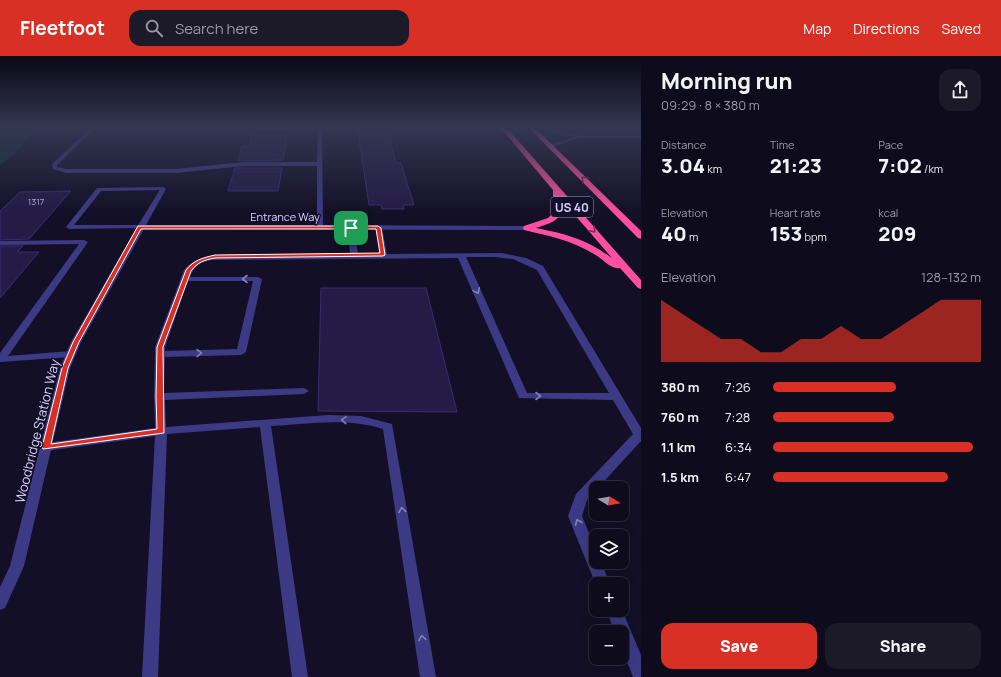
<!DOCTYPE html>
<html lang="en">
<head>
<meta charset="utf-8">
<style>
	:root { --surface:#0e0b1c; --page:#1c1929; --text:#f1f3f6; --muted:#9b9ba3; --line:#2e2b3b; --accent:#d93025 }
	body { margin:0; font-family:Manrope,sans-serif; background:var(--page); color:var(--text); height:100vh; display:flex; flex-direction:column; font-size:15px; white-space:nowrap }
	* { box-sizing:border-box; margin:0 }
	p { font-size:13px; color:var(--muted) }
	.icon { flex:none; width:22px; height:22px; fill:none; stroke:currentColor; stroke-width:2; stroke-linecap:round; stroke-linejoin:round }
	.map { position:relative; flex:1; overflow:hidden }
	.drawer { display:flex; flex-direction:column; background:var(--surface); width:360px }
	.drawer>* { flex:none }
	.needle { width:26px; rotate:101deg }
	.fabs { position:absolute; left:589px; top:425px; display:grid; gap:8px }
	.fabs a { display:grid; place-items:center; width:40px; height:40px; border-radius:8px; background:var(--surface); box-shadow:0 4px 16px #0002,0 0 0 1px var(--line); font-size:20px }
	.pin { position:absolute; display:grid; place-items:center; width:34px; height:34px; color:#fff; margin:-17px; border-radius:8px; box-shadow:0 2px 6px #0006 }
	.round { display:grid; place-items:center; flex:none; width:42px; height:42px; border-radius:12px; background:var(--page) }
	.head { display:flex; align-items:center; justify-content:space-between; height:68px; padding:0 20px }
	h1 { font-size:22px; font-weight:800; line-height:30px }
	.metrics { display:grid; grid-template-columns:repeat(3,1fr); gap:6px; height:68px; padding:4px 20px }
	.metrics div { display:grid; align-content:center }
	.metrics b { font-size:20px; font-weight:800 }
	.metrics small { font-size:11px; font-weight:400 }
	.metrics p { font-size:11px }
	.chart { height:112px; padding:8px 20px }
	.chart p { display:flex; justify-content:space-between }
	.chart svg { width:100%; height:72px; margin-top:4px; fill:var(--accent); opacity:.7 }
	.button { display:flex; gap:8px; margin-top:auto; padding:8px 20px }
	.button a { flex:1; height:46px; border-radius:12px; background:var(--accent); color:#fff; font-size:16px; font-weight:800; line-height:46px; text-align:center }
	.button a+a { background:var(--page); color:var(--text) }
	ul { padding:0 20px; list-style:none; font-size:13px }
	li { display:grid; grid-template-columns:64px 48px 1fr; align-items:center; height:30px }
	li i { height:10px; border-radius:5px; background:var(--accent) }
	header { display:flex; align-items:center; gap:24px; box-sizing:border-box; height:56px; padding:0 20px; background:var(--accent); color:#fff }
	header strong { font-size:19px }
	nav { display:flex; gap:22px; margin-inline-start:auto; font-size:14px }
	.search { width:280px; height:36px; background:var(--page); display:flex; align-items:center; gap:10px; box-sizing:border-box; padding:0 14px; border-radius:12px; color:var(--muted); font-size:15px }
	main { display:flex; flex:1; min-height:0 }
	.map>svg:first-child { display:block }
</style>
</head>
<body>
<header>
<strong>Fleetfoot</strong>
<div class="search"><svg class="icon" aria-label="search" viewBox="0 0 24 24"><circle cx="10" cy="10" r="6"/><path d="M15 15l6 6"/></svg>Search here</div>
<nav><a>Map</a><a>Directions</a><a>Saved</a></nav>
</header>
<main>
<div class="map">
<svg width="641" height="621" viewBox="0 0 641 621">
	<rect width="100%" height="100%" fill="#130f26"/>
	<!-- green -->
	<polygon fill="#12302f" points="0,71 36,71 14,98 0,109"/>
	<!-- building -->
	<g fill="#241b47" stroke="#3b2d73">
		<polygon points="357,71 387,71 396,107 401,107 414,149 403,149 404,153 382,153 381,149 369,149"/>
		<polygon points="252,79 287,79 283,104 238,105 242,90 249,90"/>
		<polygon points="235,112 282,112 278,135 228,135"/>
		<polygon points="71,135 29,183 0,184 0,155 20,136"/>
		<polygon points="0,190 23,190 17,196 39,196 0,242"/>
		<polygon points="321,232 426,232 457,356 318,355"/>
	</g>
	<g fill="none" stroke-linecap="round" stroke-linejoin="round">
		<!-- lane -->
		<g fill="#3d3a85" fill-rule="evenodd">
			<polygon points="535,71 542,71 579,80 641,80 641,82 579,82 550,92 548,91 548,89 574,81"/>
			<polygon points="163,131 165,132 165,134 101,135 74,169 140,169 142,170 142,172 69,173 66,171 97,132"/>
			<path d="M351,170L354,172L358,198H379L376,172L379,170L382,172L387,198L502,197L526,202L543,210L641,372V386H640L598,432H596L587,444L582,460L596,494V506H601L610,528L596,529L568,460L576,438L633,378L613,344L519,342L458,202L211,204C201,206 193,211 190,221H258L262,223L246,296L241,299L165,301L164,337L304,332L309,335L304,338L165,344L166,371L328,359L361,360L392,368L436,621H420L383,373C347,361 308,368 271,370L308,621H292L260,371L167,378L158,621H142L155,380L46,395L42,394L40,391L42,388L46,387L155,372L154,341L155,291L184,214C192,204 203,201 215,199L350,198L348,172ZM466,201H495L513,203L537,214L609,337H527ZM188,225H253L237,293L165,295V291Z"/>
			<polygon points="84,184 88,186 8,300 71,295 76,298 71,301 0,306 0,297 79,188 0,189 0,185"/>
			<polygon points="606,554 622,554 641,599 641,621 633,621 622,593 622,576 615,576"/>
		</g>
		<!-- street -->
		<polygon fill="#3d3a85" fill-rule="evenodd" points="92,71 96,71 57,109 57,111 66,113 176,113 243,106 317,106 318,71 322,71 323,169 527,170 530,172 527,174 144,173 81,286 70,312 24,510 5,552 0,554 0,531 10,510 60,312 71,286 137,171 161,132 166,133 146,169 317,169 317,110 243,110 176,117 66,117 53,113 52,108"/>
		<!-- highway -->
		<g fill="#ff4fa3" fill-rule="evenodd">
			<path d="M500,71H506L641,224V233L638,232L620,212C611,214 602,202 594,198C571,184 549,180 524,174L523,172L524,170L548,162L553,157V134ZM561,143L612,202C586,183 566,178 536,172C554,166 563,165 561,143Z"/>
			<polygon points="528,71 534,71 641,175 641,183 638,182"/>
		</g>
	</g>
	<!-- one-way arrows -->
	<defs><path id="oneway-chevron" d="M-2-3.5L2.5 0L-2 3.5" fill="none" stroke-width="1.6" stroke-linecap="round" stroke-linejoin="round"/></defs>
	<g stroke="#7d2c5e">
		<use href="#oneway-chevron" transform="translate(584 123) rotate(-135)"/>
		<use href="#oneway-chevron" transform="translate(593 174) rotate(49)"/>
	</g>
	<g stroke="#837fbc">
		<use href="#oneway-chevron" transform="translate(245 223) rotate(-180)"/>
		<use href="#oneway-chevron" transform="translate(477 235) rotate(66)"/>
		<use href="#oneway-chevron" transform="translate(199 297) rotate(-1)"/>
		<use href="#oneway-chevron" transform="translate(538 340)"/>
		<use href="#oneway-chevron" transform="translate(344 364) rotate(-177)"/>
		<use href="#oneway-chevron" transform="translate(402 454) rotate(-99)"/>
		<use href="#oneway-chevron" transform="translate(578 466) rotate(-112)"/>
		<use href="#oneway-chevron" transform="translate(422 582) rotate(-99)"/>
	</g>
	<!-- sky -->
	<linearGradient id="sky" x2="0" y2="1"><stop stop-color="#0a0815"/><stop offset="0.45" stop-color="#333752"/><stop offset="1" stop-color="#333752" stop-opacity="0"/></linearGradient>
	<rect width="641" height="158" fill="url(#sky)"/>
	<!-- route -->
	<path fill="#d93025" stroke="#fff" fill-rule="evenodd" d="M138,170H378L381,172L385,199L383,200L215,202C204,204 198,206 191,215L163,291L164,377L43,393L42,391L62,312L73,286ZM141,173H376L380,197L215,199C202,202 194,204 186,214L157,291L156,340L157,373L51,388L68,312L79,286Z"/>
	<g text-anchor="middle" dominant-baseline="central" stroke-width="3" stroke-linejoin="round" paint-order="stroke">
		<!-- far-number labels -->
		<g font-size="9" fill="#aca6d1">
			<text x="36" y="145">1317</text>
		</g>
		<!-- far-street labels -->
		<g font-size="11" fill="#d9d4ff" stroke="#130f26">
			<text x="285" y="160">Entrance Way</text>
		</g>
		<!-- shield labels -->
		<rect fill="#130f26" stroke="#9e99be" stroke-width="1" x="551" y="141" width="42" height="20" rx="3"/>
		<g font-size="12" font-weight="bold" fill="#d9d4ff">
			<text x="572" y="151">US 40</text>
		</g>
		<!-- street labels -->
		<g font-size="13" fill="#d9d4ff" stroke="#130f26">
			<text transform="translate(37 375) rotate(-76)">Woodbridge Station Way</text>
		</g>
	</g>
</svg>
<div class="fabs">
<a><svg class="needle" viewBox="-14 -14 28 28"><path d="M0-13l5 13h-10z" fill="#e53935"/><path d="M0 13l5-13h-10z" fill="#9b9ba3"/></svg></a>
<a><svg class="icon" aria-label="layers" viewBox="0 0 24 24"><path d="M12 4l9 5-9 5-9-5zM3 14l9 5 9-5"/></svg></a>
<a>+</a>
<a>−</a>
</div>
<div class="pin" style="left:351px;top:172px;background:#1e9e55"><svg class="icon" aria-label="arrive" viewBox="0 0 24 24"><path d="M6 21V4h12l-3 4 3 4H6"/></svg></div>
</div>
<section class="drawer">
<div class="head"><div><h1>Morning run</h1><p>09:29 · 8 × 380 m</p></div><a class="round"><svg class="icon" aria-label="share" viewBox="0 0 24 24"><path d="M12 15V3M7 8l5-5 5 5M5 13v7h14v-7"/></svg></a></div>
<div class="metrics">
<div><p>Distance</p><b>3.04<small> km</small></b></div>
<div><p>Time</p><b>21:23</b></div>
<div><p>Pace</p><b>7:02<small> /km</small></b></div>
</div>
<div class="metrics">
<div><p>Elevation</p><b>40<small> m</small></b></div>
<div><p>Heart rate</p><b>153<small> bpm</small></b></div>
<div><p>kcal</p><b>209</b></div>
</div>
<div class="chart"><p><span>Elevation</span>128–132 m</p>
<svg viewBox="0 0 160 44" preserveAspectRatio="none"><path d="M0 44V6L10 14L20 22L30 30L40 30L50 38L60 38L70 30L80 30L90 22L100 30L110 30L120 22L130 14L140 6L150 6L160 6V44z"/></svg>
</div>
<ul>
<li><b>380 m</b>7:26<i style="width:59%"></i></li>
<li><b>760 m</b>7:28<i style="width:58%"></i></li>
<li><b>1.1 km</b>6:34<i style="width:96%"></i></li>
<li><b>1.5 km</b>6:47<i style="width:84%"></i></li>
</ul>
<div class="button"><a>Save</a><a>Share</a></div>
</section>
</main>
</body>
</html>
